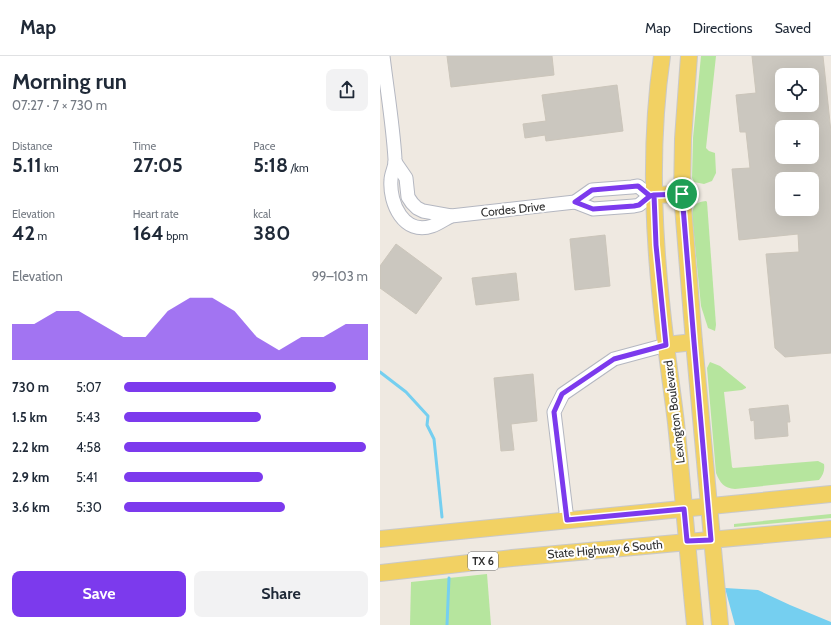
<!DOCTYPE html>
<html lang="en">
<head>
<meta charset="utf-8">
<style>
	:root { --surface:#fff; --page:#f2f2f3; --text:#1f2937; --muted:#747a83; --line:#e0e1e3; --accent:#7c3aed }
	body { margin:0; font-family:Cabin,sans-serif; background:var(--page); color:var(--text); height:100vh; display:flex; flex-direction:column; font-size:15px; white-space:nowrap }
	* { box-sizing:border-box; margin:0 }
	p { font-size:13px; color:var(--muted) }
	.icon { flex:none; width:22px; height:22px; fill:none; stroke:currentColor; stroke-width:2; stroke-linecap:round; stroke-linejoin:round }
	.map { position:relative; flex:1; overflow:hidden }
	.details { display:flex; flex-direction:column; background:var(--surface); width:380px }
	.details>* { flex:none }
	.controls { position:absolute; left:395px; top:12px; display:grid; gap:8px }
	.controls a { display:grid; place-items:center; width:44px; height:44px; border-radius:8px; background:var(--surface); box-shadow:0 4px 16px #0002; font-size:20px }
	.pin { position:absolute; display:grid; place-items:center; width:34px; height:34px; color:#fff; margin:-17px; border:2px solid #fff; border-radius:50%; box-shadow:0 1px 4px #0007 }
	.round { display:grid; place-items:center; flex:none; width:42px; height:42px; border-radius:8px; background:var(--page) }
	.summary { display:flex; align-items:center; justify-content:space-between; height:68px; padding:0 12px }
	h1 { font-size:22px; font-weight:700; line-height:30px }
	.stats { display:grid; grid-template-columns:repeat(3,1fr); gap:6px; height:68px; padding:4px 12px }
	.stats div { display:grid; align-content:center }
	.stats b { font-size:20px; font-weight:700 }
	.stats small { font-size:11px; font-weight:400 }
	.stats p { font-size:11px }
	.chart { height:112px; padding:8px 12px }
	.chart p { display:flex; justify-content:space-between }
	.chart svg { width:100%; height:72px; margin-top:4px; fill:var(--accent); opacity:.7 }
	.cta { display:flex; gap:8px; margin-top:auto; padding:8px 12px }
	.cta a { flex:1; height:46px; border-radius:8px; background:var(--accent); color:#fff; font-size:16px; font-weight:700; line-height:46px; text-align:center }
	.cta a+a { background:var(--page); color:var(--text) }
	ul { padding:0 12px; list-style:none; font-size:13px }
	li { display:grid; grid-template-columns:64px 48px 1fr; align-items:center; height:30px }
	li i { height:10px; border-radius:5px; background:var(--accent) }
	header { display:flex; align-items:center; gap:24px; box-sizing:border-box; height:56px; padding:0 20px; background:var(--surface); border-bottom:1px solid var(--line) }
	header strong { font-size:19px }
	nav { display:flex; gap:22px; margin-inline-start:auto; font-size:14px }
	main { display:flex; flex:1; min-height:0 }
	.map>svg:first-child { display:block }
</style>
</head>
<body>
<header>
<strong>Map</strong>
<nav><a>Map</a><a>Directions</a><a>Saved</a></nav>
</header>
<main>
<section class="details">
<div class="summary"><div><h1>Morning run</h1><p>07:27 · 7 × 730 m</p></div><a class="round"><svg class="icon" aria-label="share" viewBox="0 0 24 24"><path d="M12 15V3M7 8l5-5 5 5M5 13v7h14v-7"/></svg></a></div>
<div class="stats">
<div><p>Distance</p><b>5.11<small> km</small></b></div>
<div><p>Time</p><b>27:05</b></div>
<div><p>Pace</p><b>5:18<small> /km</small></b></div>
</div>
<div class="stats">
<div><p>Elevation</p><b>42<small> m</small></b></div>
<div><p>Heart rate</p><b>164<small> bpm</small></b></div>
<div><p>kcal</p><b>380</b></div>
</div>
<div class="chart"><p><span>Elevation</span>99–103 m</p>
<svg viewBox="0 0 160 44" preserveAspectRatio="none"><path d="M0 44V22L10 22L20 14L30 14L40 22L50 30L60 30L70 14L80 6L90 6L100 14L110 30L120 38L130 30L140 30L150 22L160 22V44z"/></svg>
</div>
<ul>
<li><b>730 m</b>5:07<i style="width:87%"></i></li>
<li><b>1.5 km</b>5:43<i style="width:56%"></i></li>
<li><b>2.2 km</b>4:58<i style="width:99%"></i></li>
<li><b>2.9 km</b>5:41<i style="width:57%"></i></li>
<li><b>3.6 km</b>5:30<i style="width:66%"></i></li>
</ul>
<div class="cta"><a>Save</a><a>Share</a></div>
</section>
<div class="map">
<svg width="451" height="569" viewBox="0 0 451 569">
	<rect width="100%" height="100%" fill="#efe9e1"/>
	<!-- green -->
	<g fill="#b6e59e">
		<polygon points="321,0 336,0 326,92 329,95 335,97 336,117 332,125 324,128 314,126 312,122 313,82"/>
		<path d="M326,145L327,146L336,269L335,275L328,272L321,250L312,159C313,149 316,146 326,145Z"/>
		<path d="M330,306L340,310L366,331V332L362,334L344,336L352,411L353,412L438,405L444,408C445,415 443,419 439,424L355,433C344,432 340,427 336,417L327,312Z"/>
		<polygon points="451,458 451,462 354,471 354,468"/>
		<polygon points="107,518 111,569 30,569 31,526"/>
	</g>
	<!-- water -->
	<polygon fill="#75cff0" points="345,532 378,534 410,549 451,566 451,569 355,569"/>
	<g fill="none" stroke-linecap="round" stroke-linejoin="round">
		<!-- stream -->
		<g stroke="#75cff0" stroke-width="3">
			<polyline points="0,316 26,336 48,360 47,369 54,383 62,461"/>
			<polyline points="67,569 69,522"/>
		</g>
	</g>
	<!-- building -->
	<g fill="#cbc7bf" stroke="#cbc5ba" fill-rule="evenodd">
		<polygon points="67,0 172,0 174,19 71,31"/>
		<path d="M372,0H443L451,76V297L405,301L395,292L386,198L419,196L418,178L359,184L352,113L370,112L366,76H360L356,39L376,37ZM402,19H432V49H402ZM402,71H432V101H402ZM402,123H432V153H402Z"/>
		<polygon points="237,29 243,75 166,85 165,79 145,82 143,68 166,65 162,39"/>
		<polygon points="225,179 230,230 195,234 190,183"/>
		<polygon points="16,188 62,222 36,258 0,232 0,210"/>
		<polygon points="136,217 139,244 96,249 92,222"/>
		<polygon points="153,318 157,365 131,368 134,394 121,395 114,322"/>
		<polygon points="408,349 410,366 407,366 408,380 375,383 374,364 371,365 369,353"/>
	</g>
	<g fill="none" stroke-linecap="round" stroke-linejoin="round">
		<!-- minor casing -->
		<g stroke="#b4b7c1" stroke-width="15">
			<g id="minor">
				<path d="M3,0C7,34 13,69 15,103C16,110 11,117 11,124C9,147 24,180 52,170C58,168 65,163 71,160"/>
				<polyline points="15,106 26,122 28,141 32,147 37,152 43,155 71,160 195,146 213,153 254,150 259,149 270,140 274,139"/>
				<polyline points="195,146 212,134 252,131 258,130 270,140"/>
				<polyline points="187,464 174,356 183,338 234,303 286,289"/>
			</g>
		</g>
		<!-- major casing -->
		<g stroke="#c9c9c9" stroke-width="18">
			<g id="major">
				<path d="M282,0C268,96 274,193 286,289C289,315 293,341 296,367C303,434 308,502 315,569"/>
				<polyline points="309,0 303,83 302,138 314,286 340,569"/>
				<polyline points="274,139 302,138"/>
				<polyline points="286,289 314,286"/>
				<polyline points="0,483 451,438"/>
				<polyline points="0,517 132,502 451,473"/>
			</g>
		</g>
		<!-- minor -->
		<use href="#minor" stroke="#fff" stroke-width="13"/>
		<!-- major -->
		<use href="#major" stroke="#f2d163" stroke-width="16"/>
	</g>
	<g fill="none" stroke-linecap="round" stroke-linejoin="round">
		<!-- route casing -->
		<g stroke="#fff" stroke-width="8">
			<polyline id="route" points="302,138 274,139 270,140 259,149 254,150 213,153 195,146 212,134 258,130 270,140 274,139 276,189 286,289 234,303 182,338 174,356 187,464 304,453 307,485 331,484 314,286 302,138"/>
		</g>
		<!-- route -->
		<use href="#route" stroke="#7c3aed" stroke-width="5"/>
	</g>
	<g text-anchor="middle" dominant-baseline="central" stroke-width="4" stroke-linejoin="round" paint-order="stroke">
		<!-- shield labels -->
		<rect fill="#fff" stroke="#6d6d6d" stroke-width="1" x="88" y="496" width="30" height="18" rx="3"/>
		<g font-size="11" font-weight="bold" fill="#2e2e2e">
			<text x="103" y="505">TX 6</text>
		</g>
		<!-- street labels -->
		<g font-size="12" fill="#2e2e2e" stroke="#fff">
			<text transform="translate(133 153) rotate(-6)">Cordes Drive</text>
			<text transform="translate(294 356) rotate(-97)">Lexington Boulevard</text>
			<text transform="translate(225 493) rotate(-5)">State Highway 6 South</text>
		</g>
	</g>
</svg>
<div class="controls">
<a><svg class="icon" aria-label="locate" viewBox="0 0 24 24"><circle cx="12" cy="12" r="6"/><path d="M12 2v4M12 18v4M2 12h4M18 12h4"/></svg></a>
<a>+</a>
<a>−</a>
</div>
<div class="pin" style="left:302px;top:138px;background:#1e9e55"><svg class="icon" aria-label="arrive" viewBox="0 0 24 24"><path d="M6 21V4h12l-3 4 3 4H6"/></svg></div>
</div>
</main>
</body>
</html>
